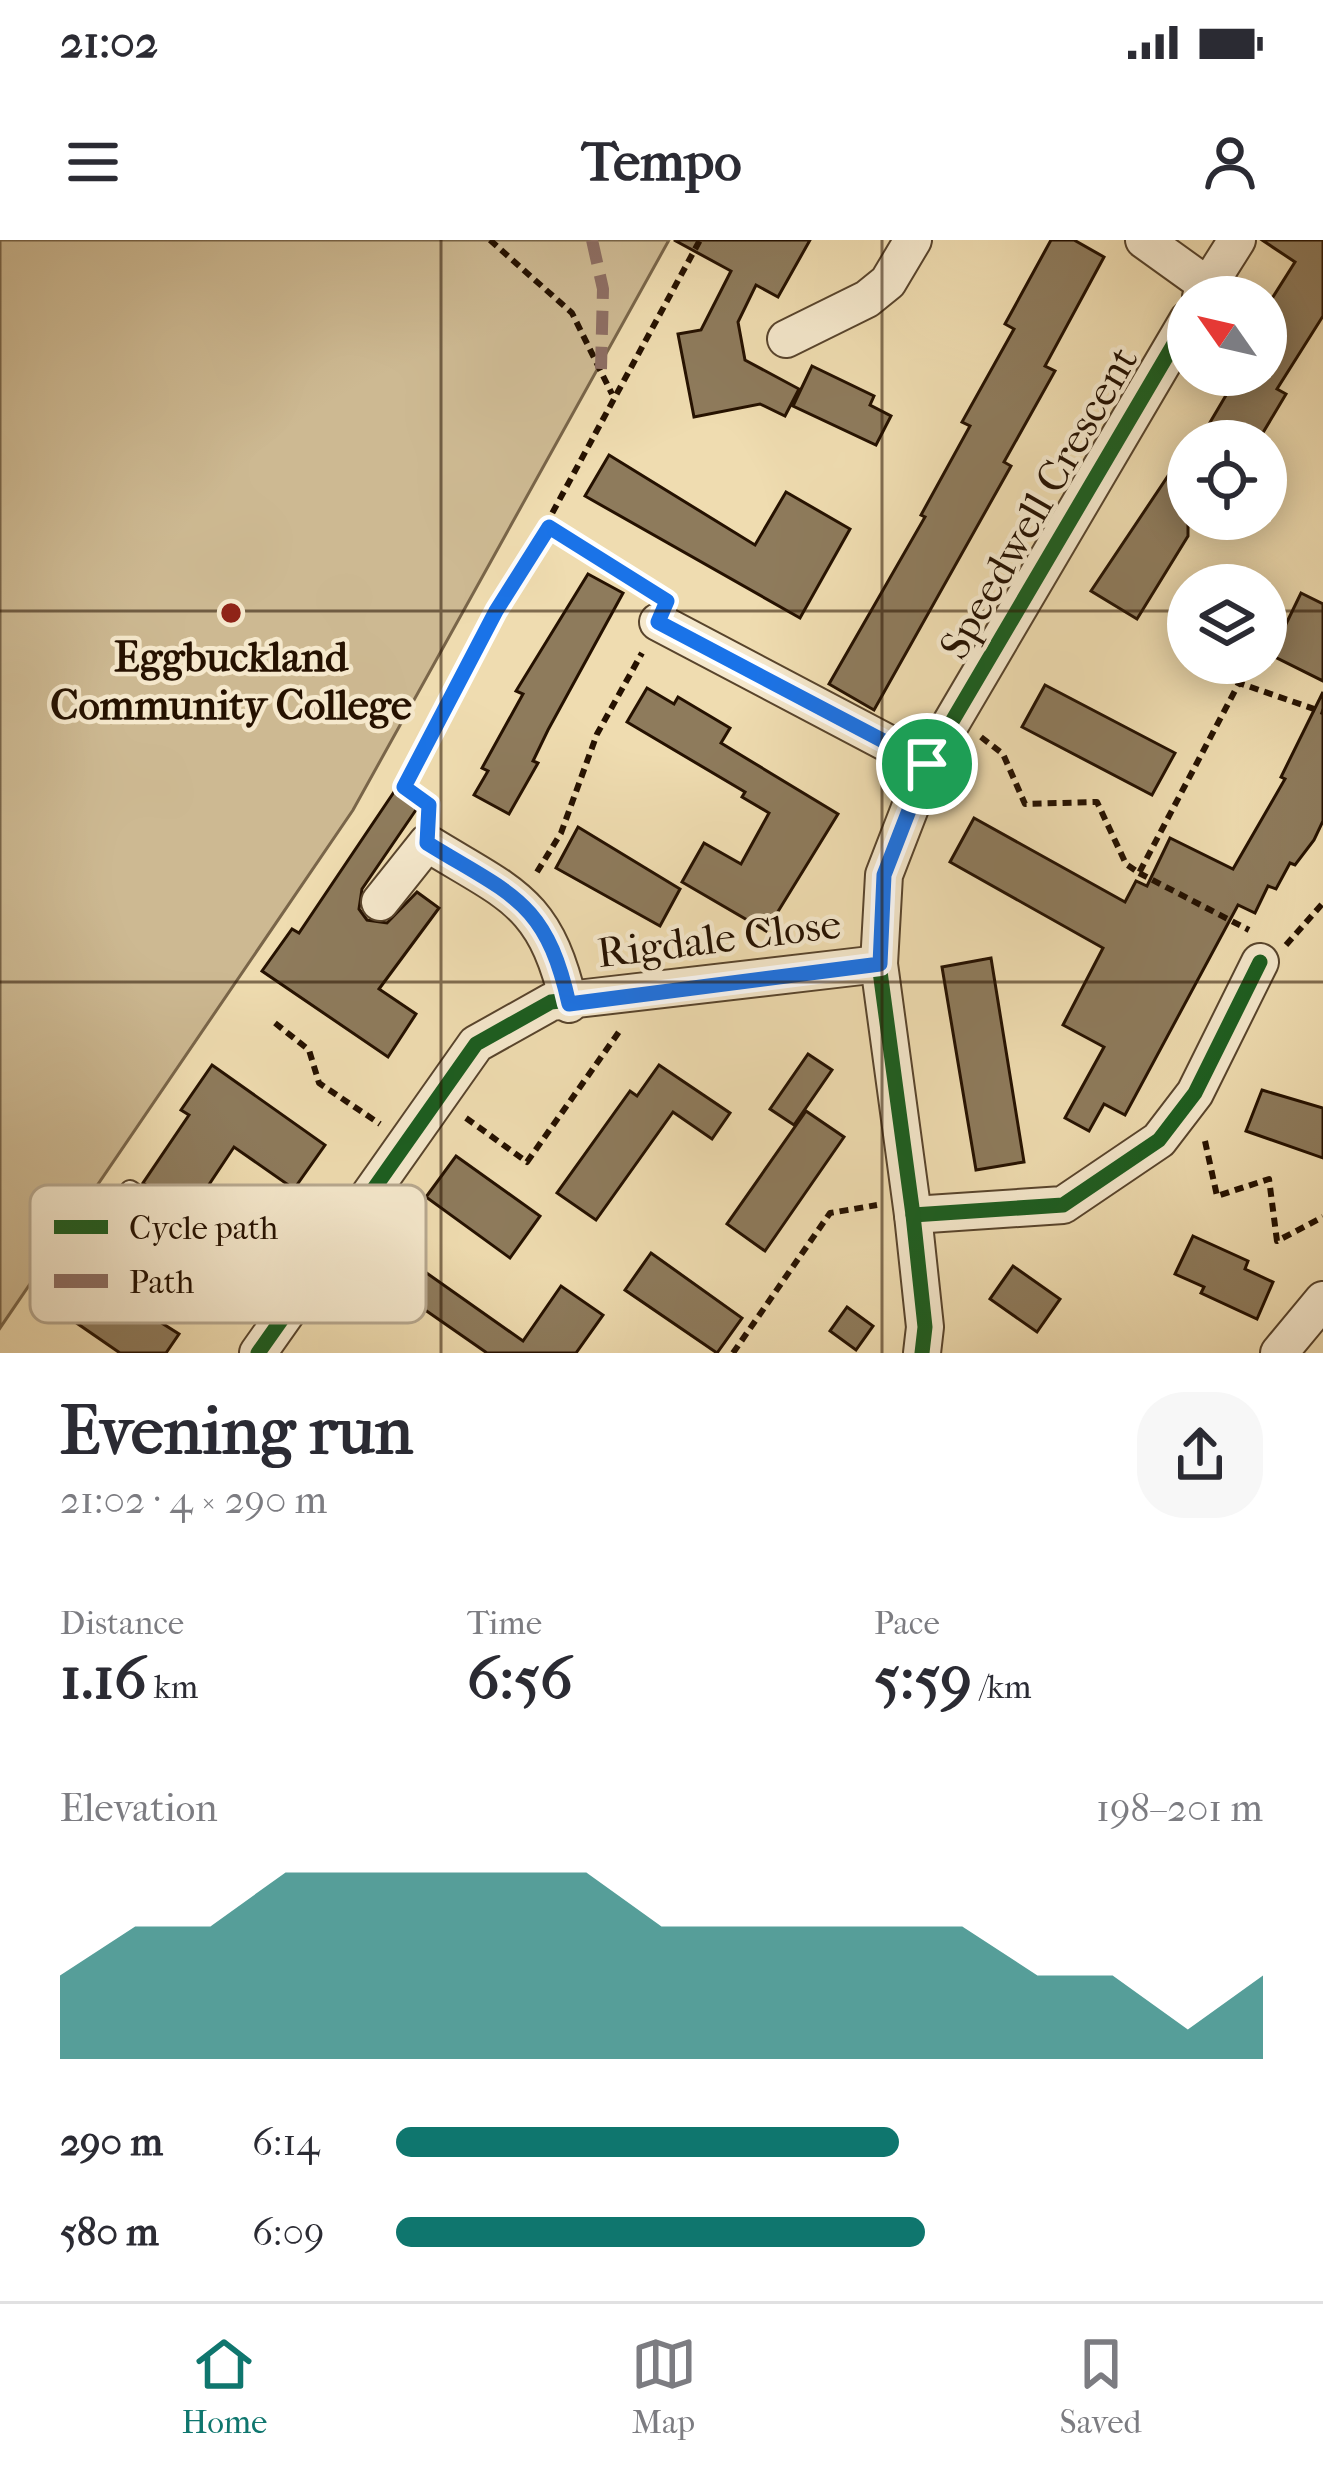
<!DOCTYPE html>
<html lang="en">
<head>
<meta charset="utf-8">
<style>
	:root { --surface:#fff; --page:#f7f7f7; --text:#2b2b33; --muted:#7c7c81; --line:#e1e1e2; --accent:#0f766e }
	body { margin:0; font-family:"IM FELL French Canon",serif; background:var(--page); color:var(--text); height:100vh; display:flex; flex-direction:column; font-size:45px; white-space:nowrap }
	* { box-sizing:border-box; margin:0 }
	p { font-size:39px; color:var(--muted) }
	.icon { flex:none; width:66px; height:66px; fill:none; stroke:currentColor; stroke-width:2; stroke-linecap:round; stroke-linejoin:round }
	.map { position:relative; height:1113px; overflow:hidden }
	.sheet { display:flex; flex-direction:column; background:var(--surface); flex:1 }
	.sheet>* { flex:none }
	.needle { width:78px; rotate:304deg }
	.controls { position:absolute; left:1167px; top:36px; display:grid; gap:24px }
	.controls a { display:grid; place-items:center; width:120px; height:120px; border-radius:50%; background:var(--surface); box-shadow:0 6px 30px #0003; font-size:60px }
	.pin { position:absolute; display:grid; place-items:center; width:102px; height:102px; color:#fff; margin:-51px; border:6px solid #fff; border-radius:50%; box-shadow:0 3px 12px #0007 }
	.round { display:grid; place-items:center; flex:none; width:126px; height:126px; border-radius:48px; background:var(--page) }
	.head { display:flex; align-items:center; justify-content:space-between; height:204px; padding:0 60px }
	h1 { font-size:66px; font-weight:800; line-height:90px }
	.stats { display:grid; grid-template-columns:repeat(3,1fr); gap:18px; height:204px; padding:12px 60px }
	.stats div { display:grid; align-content:center }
	.stats b { font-size:60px; font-weight:800 }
	.stats small { font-size:33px; font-weight:400 }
	.stats p { font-size:33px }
	.chart { height:336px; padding:24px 60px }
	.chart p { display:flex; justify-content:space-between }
	.chart svg { width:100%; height:216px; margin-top:12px; fill:var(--accent); opacity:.7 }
	ul { padding:0 60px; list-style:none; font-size:39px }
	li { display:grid; grid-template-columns:192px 144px 1fr; align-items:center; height:90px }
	li i { height:30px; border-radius:15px; background:var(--accent) }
	.status { display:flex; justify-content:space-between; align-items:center; height:84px; padding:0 60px; background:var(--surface); direction:ltr }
	.status svg { height:33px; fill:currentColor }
	header { display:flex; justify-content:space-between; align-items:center; height:156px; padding:0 60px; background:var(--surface); font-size:54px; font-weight:800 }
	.tabs { display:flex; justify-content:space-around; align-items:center; height:168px; border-top:3px solid var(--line); background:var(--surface); font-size:33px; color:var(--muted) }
	.tabs a { display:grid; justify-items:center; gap:6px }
	.tabs .on { color:var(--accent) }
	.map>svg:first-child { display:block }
</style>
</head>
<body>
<div class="status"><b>21:02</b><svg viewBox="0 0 49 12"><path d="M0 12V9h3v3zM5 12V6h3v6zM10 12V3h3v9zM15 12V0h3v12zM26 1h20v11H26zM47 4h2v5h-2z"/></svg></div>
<header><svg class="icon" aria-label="menu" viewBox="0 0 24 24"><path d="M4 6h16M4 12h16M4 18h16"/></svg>Tempo<svg class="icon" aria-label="person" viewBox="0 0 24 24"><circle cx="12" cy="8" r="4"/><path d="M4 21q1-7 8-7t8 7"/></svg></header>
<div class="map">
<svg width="1323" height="1113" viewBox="0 0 1323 1113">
	<rect width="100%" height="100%" fill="#efdcb0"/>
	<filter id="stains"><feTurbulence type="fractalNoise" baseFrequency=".00167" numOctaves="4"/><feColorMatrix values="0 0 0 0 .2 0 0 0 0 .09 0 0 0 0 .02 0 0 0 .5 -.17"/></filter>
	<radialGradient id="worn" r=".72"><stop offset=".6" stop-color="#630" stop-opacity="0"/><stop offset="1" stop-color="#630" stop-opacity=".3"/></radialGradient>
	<!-- green -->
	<polygon fill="#cdb992" stroke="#796549" stroke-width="3" points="0,0 669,0 353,570 0,1088"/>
	<!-- building -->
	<g fill="#8e7b5c" stroke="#251100" stroke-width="3">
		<polygon points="674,0 810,0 778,57 756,45 738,82 745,120 799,149 785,176 760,164 694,177 678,94 701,90 731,31"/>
		<polygon points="1051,0 1074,0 1104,17 1045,126 1055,131 1004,222 1011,226 874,470 829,444 925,277 921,275 970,186 962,182 1014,89 1005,84"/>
		<polygon points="1262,0 1323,0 1323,76 1277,149 1286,154 1258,201 1199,201 1238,135 1266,135 1266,68 1295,22"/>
		<polygon points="812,126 874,156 870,165 891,176 876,205 793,166"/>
		<polygon points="1188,206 1188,296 1137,379 1091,351"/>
		<polygon points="609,215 755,305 786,252 850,289 800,378 585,256"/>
		<polygon points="588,334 623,353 548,490 533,521 538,523 509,574 474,555 488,531 482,528 523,454 516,451"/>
		<polygon points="1301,353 1323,364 1323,441 1271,415"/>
		<polygon points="1045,445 1175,513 1152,555 1022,487"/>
		<polygon points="647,448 674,464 678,457 730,488 721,503 838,574 766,691 682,642 704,603 741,624 769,573 742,557 745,552 627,482"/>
		<polygon points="1323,452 1323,581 1314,600 1295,625 1290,623 1276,649 1268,646 1255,673 1238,665 1125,875 1104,864 1089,891 1065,878 1104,807 1063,785 1103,708 950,622 974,578 1125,662 1136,641 1147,646 1170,598 1233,629 1285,539 1281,537"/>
		<polygon points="396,549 420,564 362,649 359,669 367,680 387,683 417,652 439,668 379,749 416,774 388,817 262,731 292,689 299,693"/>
		<polygon points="578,587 680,649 660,686 556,628"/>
		<polygon points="991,718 1024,922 976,930 942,727"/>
		<polygon points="808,814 832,830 794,885 770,869"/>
		<polygon points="212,825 325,905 294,949 234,907 188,976 143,943 189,875 181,870"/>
		<polygon points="659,825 730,873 712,899 673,872 596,980 557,953 630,851 637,856"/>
		<polygon points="1262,850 1323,868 1323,918 1246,891"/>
		<polygon points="806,871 844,897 765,1011 727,984"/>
		<polygon points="456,916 540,976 510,1018 426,957"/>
		<polygon points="128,965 173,998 169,1004 196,1024 157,1080 179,1094 166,1113 120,1113 36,1055 64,1015 85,1029"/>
		<polygon points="1193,996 1248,1021 1245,1029 1273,1042 1257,1079 1201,1053 1204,1047 1175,1034"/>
		<polygon points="377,998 523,1101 561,1046 603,1075 576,1113 487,1113 359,1024"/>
		<polygon points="651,1013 742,1078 717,1113 625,1050"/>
		<polygon points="1013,1026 1060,1059 1037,1092 990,1059"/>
		<polygon points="847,1067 873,1086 856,1110 830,1091"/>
	</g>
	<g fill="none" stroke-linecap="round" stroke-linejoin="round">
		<!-- lane casing -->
		<g stroke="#58442c" stroke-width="22">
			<polyline id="lane" points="130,950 291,1067"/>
		</g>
		<!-- street casing -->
		<g stroke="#58442c" stroke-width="40">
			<g id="street">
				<polyline points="1144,0 1208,46"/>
				<polyline points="1201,57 1237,0"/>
				<polyline points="786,99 867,59 888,42 913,0"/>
				<polyline points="658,382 927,524"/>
				<path d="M380,662L427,603C511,655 545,660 569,764"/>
				<polyline points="913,975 1063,965 1159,900 1195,853 1260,722"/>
				<polyline points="258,1113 476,804 551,762 879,724"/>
				<polyline points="922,1113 925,1087 913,975 879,724 884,635 927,524 1188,80"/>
				<polyline points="1279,1113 1323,1060"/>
			</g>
		</g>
		<!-- path -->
		<g stroke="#251100" stroke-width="6" stroke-dasharray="9 6" stroke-linecap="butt">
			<polyline points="490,0 572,73 612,154"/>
			<polyline points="549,287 649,350"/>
			<polyline points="981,497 1003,514 1025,564 1097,562 1126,624 1139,633 1239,443 1323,472"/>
			<polyline points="429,569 404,547 700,0"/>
			<polyline points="537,632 561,593 597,494 642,413"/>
			<polyline points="1139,633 1249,690"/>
			<polyline points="1286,705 1323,663"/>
			<polyline points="275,783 309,810 319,843 380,884"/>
			<polyline points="466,878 527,922 621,789"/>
			<polyline points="1205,901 1217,956 1269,939 1277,1001 1323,977"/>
			<polyline points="733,1113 830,973 877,965"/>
		</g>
		<!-- lane -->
		<use href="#lane" stroke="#f5e8cc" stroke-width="18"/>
		<!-- street -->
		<use href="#street" stroke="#f5e8cc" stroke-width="36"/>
		<!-- quiet -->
		<polyline stroke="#8d6e63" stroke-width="12" stroke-dasharray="24 12" stroke-linecap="butt" points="592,0 603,49 601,129"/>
		<!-- cycleway casing -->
		<g stroke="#f5e8cc" stroke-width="22">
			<g id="cycleway">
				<polyline points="913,975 1063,965 1159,900 1195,853 1260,722"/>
				<polyline points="258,1113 476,804 551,762 879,724"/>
				<polyline points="922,1113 925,1087 913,975 879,724 884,635 927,524 1188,80"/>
			</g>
		</g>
		<!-- cycleway -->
		<use href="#cycleway" stroke="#1b5e20" stroke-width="15"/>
	</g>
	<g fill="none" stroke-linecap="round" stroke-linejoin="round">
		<!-- route casing -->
		<g stroke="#fff" stroke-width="24">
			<path id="route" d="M549,287L667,361L658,382L927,524L884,635L880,724L569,764C546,660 511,655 427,603L429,565L404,547L496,371Z"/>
		</g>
		<!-- route -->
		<use href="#route" stroke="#1a73e8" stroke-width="15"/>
	</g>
	<!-- grid -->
	<path fill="none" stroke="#251100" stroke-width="3" stroke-opacity="0.55" d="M441,0V1113M882,0V1113M0,371H1188M1266,371H1323M0,742H1323"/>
	<!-- markers -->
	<circle fill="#8f2418" stroke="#f5e8cc" stroke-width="4.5" cx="231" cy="373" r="12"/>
	<g text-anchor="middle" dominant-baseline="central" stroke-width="9" stroke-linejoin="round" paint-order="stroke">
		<!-- street labels -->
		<g font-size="42" fill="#251100" stroke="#f5e8cc">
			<text transform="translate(1039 263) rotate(-60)">Speedwell Crescent</text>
			<text transform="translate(719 699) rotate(-7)">Rigdale Close</text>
		</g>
		<!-- poi labels -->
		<g font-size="42" font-weight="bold" fill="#251100" stroke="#f5e8cc">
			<text x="231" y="417">Eggbuckland<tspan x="231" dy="48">Community College</tspan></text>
		</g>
	</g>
	<!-- legend -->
	<rect x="30" y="945" width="396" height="138" rx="18" fill="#f5e8cc" stroke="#b7a88f" stroke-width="3"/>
	<rect x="54" y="980" width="54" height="14" fill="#1b5e20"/>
	<rect x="54" y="1034" width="54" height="14" fill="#8d6e63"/>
	<g font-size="33" fill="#251100">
		<text x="129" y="999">Cycle path</text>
		<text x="129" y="1053">Path</text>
	</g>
	<rect width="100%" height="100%" filter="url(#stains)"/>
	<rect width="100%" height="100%" fill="url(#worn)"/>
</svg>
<div class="controls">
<a><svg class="needle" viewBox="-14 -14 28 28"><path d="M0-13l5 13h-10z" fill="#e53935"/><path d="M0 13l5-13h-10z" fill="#7c7c81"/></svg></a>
<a><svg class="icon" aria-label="locate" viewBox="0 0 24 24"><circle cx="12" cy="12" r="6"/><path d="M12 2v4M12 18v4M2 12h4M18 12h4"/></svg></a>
<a><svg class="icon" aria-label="layers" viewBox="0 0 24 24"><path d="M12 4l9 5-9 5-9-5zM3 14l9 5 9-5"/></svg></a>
</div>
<div class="pin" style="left:927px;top:524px;background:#1e9e55"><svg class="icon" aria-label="arrive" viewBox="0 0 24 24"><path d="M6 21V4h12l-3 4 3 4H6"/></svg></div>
</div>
<section class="sheet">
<div class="head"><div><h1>Evening run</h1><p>21:02 · 4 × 290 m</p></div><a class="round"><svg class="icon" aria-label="share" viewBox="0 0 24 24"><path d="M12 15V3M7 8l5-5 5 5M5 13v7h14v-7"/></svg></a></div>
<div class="stats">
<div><p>Distance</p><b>1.16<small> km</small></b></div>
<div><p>Time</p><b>6:56</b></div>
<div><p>Pace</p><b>5:59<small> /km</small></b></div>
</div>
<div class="chart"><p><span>Elevation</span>198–201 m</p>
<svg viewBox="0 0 160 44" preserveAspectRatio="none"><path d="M0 44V27L10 17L20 17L30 6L40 6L50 6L60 6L70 6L80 17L90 17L100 17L110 17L120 17L130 27L140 27L150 38L160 27V44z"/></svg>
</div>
<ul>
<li><b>290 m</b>6:14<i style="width:58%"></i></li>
<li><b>580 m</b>6:09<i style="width:61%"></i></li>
</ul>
</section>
<nav class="tabs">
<a class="on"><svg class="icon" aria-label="home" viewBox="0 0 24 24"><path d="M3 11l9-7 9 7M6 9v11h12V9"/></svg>Home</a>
<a><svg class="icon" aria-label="map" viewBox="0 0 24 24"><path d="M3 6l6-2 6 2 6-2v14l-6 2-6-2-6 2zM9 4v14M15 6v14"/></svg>Map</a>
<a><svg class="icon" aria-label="saved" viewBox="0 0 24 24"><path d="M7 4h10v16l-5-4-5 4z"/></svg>Saved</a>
</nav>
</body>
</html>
